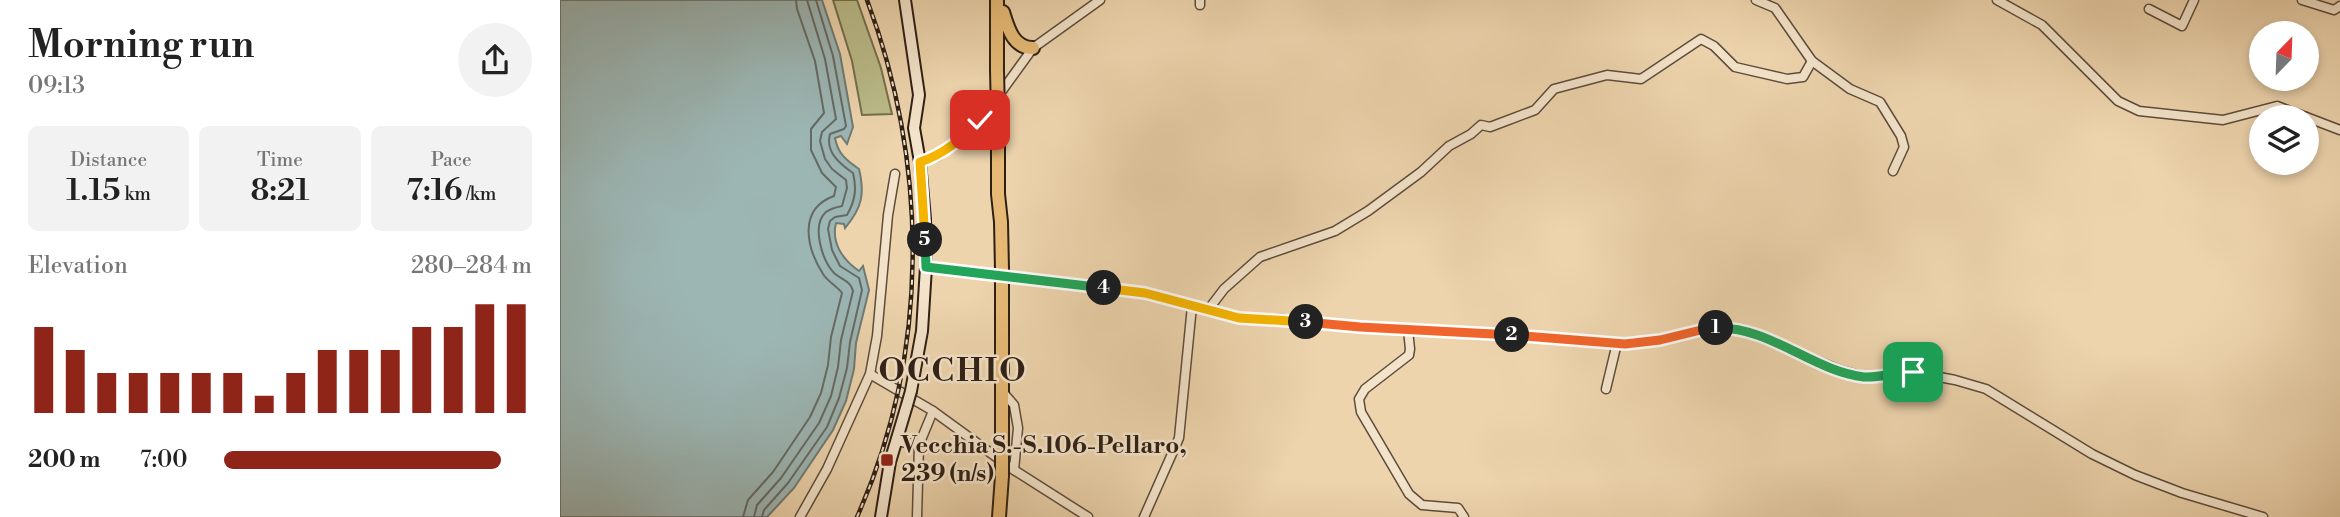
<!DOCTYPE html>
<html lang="en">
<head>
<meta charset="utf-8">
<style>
	:root { --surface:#fff; --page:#f2f2f2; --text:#222; --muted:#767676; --accent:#8f2418 }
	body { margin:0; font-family:"Libre Bodoni",serif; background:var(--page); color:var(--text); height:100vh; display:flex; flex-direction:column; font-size:26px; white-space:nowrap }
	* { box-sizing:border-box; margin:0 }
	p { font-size:23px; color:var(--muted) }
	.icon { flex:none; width:38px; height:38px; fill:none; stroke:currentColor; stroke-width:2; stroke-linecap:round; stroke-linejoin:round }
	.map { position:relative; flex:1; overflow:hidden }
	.drawer { display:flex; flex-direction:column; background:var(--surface); width:560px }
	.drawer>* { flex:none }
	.needle { width:46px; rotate:23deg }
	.buttons { position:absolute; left:1689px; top:21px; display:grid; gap:14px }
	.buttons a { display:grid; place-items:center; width:70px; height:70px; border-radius:50%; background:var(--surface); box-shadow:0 4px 10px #0003; font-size:35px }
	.pin { position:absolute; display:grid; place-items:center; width:60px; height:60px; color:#fff; margin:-30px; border-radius:14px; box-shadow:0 4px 10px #0006 }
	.km { position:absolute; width:35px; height:35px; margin:-18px; border-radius:50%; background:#222; color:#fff; font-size:19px; line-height:35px; text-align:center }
	.round { display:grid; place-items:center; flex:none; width:74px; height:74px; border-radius:37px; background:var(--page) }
	.head { display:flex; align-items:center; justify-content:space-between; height:119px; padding:0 28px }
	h1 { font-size:38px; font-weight:600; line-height:52px }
	.figures { display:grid; grid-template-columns:repeat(3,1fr); gap:10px; height:119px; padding:7px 28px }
	.figures div { display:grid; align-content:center; border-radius:10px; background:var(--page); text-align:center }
	.figures b { font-size:30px; font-weight:600 }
	.figures small { font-size:19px; font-weight:400 }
	.figures p { font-size:19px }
	.chart { height:196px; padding:14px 28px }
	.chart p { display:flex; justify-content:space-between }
	.chart svg { width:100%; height:126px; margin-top:7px; stroke:var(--accent); stroke-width:6 }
	ul { padding:0 28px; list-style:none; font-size:23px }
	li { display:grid; grid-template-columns:112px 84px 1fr; align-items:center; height:52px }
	li i { height:18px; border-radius:9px; background:var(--accent) }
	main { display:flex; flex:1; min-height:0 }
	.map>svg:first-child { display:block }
</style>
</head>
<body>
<main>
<section class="drawer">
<div class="head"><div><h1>Morning run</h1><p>09:13</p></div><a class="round"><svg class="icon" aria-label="share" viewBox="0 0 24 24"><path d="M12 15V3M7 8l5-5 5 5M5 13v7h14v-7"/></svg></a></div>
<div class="figures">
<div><p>Distance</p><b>1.15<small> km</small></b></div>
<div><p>Time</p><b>8:21</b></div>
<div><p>Pace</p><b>7:16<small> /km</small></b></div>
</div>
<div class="chart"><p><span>Elevation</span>280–284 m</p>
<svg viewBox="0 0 160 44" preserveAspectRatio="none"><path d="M5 44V14M15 44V22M25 44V30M35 44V30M45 44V30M55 44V30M65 44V30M75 44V38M85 44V30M95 44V22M105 44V22M115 44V22M125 44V14M135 44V14M145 44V6M155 44V6"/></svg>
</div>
<ul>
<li><b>200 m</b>7:00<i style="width:90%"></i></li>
</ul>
</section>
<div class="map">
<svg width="1780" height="517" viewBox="0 0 1780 517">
	<rect width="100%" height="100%" fill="#edd4ad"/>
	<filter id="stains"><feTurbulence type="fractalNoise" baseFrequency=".00286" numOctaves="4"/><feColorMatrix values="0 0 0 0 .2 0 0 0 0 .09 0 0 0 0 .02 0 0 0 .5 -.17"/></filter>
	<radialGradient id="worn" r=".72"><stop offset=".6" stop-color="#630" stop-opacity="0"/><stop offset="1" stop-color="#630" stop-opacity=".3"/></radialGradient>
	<!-- green -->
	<polygon fill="#babc89" stroke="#746e4f" stroke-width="2" points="273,0 297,0 321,68 332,114 302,115 292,61"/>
	<!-- water -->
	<path fill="#9cb6b4" stroke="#707a74" stroke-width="2" d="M0,0H262L280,54L293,127L287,144L281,136L275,138C278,154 286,160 299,169C305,194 302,208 285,228L284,224L276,223C271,243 283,260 299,271L303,266L309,290L296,343L294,369L286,401L273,430L234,488L207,517H0Z"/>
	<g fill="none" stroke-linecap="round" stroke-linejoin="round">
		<!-- shore -->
		<g stroke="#656a64" stroke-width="2">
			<path d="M183,517L188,500L213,472L250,417L261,393L268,365L271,337L282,293C277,286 268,282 263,274C246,247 238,209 274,196L276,187L262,173L251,150V129L264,113L255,61L237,9L236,0"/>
			<path d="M194,517L197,505L221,478L259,423L271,396L278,367L281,340L293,291C291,281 282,280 274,273C262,260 251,225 266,212C271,208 277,207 282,206L287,188L286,180L272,169L265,159L260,141L262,132L276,119L265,59L247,0"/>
			<path d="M202,517L204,510L228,483L267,427L279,398L287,368L290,342L302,290L299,278L280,266L272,250L268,229L270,221L275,217L287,215C295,201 297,189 293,173C280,164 265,152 270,134L284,129L286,126L273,56L256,0"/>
		</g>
		<!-- street casing -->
		<g stroke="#5e4c3b" stroke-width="11">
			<g id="street">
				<polyline points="640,0 640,5"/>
				<polyline points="1196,0 1215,8 1252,61 1290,89 1320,102 1341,136 1344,147 1333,171"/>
				<polyline points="1437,0 1482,25 1558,101 1579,111 1663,120 1717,106 1746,117"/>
				<polyline points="1742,0 1774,10 1780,6"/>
				<polyline points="1589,9 1622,26 1634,0"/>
				<polyline points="1746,117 1780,130"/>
				<polyline points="360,162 378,156 408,133 431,106 473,48 540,0"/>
				<polyline points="366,267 585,293 679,318 721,319 800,327 986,337 1065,344 1100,340 1145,329 1168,328 1183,330 1280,370 1306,377 1353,372 1395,380 1426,389 1532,454 1575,475 1622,493 1703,517"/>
				<polyline points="648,310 664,289 700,257 775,231 808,211 861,172 889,146 911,134 921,125 930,127 975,110 994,89 1047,75 1081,79 1141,39 1154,46 1175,67 1227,79 1243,77 1252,61"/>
				<polyline points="848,330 850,349 849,355 805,389 799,399 801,412 849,494 862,505 898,508 904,517"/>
				<polyline points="310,374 373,411 454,470 528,517"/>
				<polyline points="1046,389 1057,343"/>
				<polyline points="442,391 454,405 458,428 454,470"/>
				<polyline points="336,441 359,445 357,517"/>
				<polyline points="359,445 373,411"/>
				<polyline points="240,517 267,469 310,374 317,336 328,215 335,174"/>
				<polyline points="584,517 619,438 632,306"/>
			</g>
		</g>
		<!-- secondary casing -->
		<g stroke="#2e1f15" stroke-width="14">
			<g id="secondary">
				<polyline points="345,0 359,95 354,128 360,162 365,219 366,267 362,331 351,391"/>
				<polyline points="321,517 330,462 347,405"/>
			</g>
		</g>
		<!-- primary casing -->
		<g stroke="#2e1f15" stroke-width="16">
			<g id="primary">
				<polyline points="437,0 437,70"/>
				<path d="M443,12C448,28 453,48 473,48"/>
				<polyline points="438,113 438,194 441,222 442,269"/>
				<polyline points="442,451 442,283"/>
				<polyline points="439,517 442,476"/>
			</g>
		</g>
		<!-- street -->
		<use href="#street" stroke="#f3e3ca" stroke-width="8"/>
		<!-- secondary -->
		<use href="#secondary" stroke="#f3e3ca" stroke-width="10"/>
		<!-- primary -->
		<use href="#primary" stroke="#e6ba76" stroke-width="12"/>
		<!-- rail casing -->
		<g stroke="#2e1f15" stroke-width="4.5">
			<path id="rail" d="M297,517C370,354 369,166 307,0"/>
		</g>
		<!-- rail -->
		<use href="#rail" stroke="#f3e3ca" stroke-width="2" stroke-dasharray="5" stroke-linecap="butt"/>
		<!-- secondary-bridge casing -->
		<g stroke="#2e1f15" stroke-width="14" stroke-linecap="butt">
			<polyline id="secondary-bridge" points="347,405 351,391"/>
		</g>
		<!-- primary-bridge casing -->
		<g stroke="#2e1f15" stroke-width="16" stroke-linecap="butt">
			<g id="primary-bridge">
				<polyline points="437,70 438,113"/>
				<polyline points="442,283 442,269"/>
				<polyline points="442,476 442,451"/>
			</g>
		</g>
		<!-- secondary-bridge -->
		<use href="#secondary-bridge" stroke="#f3e3ca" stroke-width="10"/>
		<!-- primary-bridge -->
		<use href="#primary-bridge" stroke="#e6ba76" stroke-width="12"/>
	</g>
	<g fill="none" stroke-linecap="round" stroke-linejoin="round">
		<!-- split-1 casing -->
		<g stroke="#fff" stroke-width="14">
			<path id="split-1" d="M1156,328C1209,326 1253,371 1304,377C1320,378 1337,372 1353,372"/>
		</g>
		<!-- split-2 casing -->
		<g stroke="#fff" stroke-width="14">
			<polyline id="split-2" points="952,335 1065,344 1100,340 1145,329 1156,328"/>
		</g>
		<!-- split-3 casing -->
		<g stroke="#fff" stroke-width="14">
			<polyline id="split-3" points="746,322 800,327 952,335"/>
		</g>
		<!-- split-4 casing -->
		<g stroke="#fff" stroke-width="14">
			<polyline id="split-4" points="544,288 585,293 679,318 746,322"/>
		</g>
		<!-- split-5 casing -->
		<g stroke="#fff" stroke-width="14">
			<polyline id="split-5" points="365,240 366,267 544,288"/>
		</g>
		<!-- split-6 casing -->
		<g stroke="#fff" stroke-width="14">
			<path id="split-6" d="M365,240L360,162C385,154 402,138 420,120"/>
		</g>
		<!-- split-1 -->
		<use href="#split-1" stroke="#22a559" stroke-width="9"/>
		<!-- split-2 -->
		<use href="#split-2" stroke="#f0652b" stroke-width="9"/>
		<!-- split-3 -->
		<use href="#split-3" stroke="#f0652b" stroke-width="9"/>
		<!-- split-4 -->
		<use href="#split-4" stroke="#f5b400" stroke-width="9"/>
		<!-- split-5 -->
		<use href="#split-5" stroke="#22a559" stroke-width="9"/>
		<!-- split-6 -->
		<use href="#split-6" stroke="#f5b400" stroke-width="9"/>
	</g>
	<!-- markers -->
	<rect fill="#8f2418" stroke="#f3e3ca" stroke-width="2.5" x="320" y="453" width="14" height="14" rx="3.5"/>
	<g text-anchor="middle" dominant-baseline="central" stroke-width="5" stroke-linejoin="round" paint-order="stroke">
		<!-- poi labels -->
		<g font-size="24" font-weight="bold" fill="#2e1f15" stroke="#f3e3ca" text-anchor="start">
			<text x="341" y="446">Vecchia S.-S.106-Pellaro,<tspan x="341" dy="28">239 (n/s)</tspan></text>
		</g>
		<!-- district labels -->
		<g font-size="32" font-weight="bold" letter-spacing="2" fill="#2e1f15" stroke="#f3e3ca">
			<text x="393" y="371">OCCHIO</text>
		</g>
	</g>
	<rect width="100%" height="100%" filter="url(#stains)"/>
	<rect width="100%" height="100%" fill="url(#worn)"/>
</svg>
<div class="buttons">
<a><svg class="needle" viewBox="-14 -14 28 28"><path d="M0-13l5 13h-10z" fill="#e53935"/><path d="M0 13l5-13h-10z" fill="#767676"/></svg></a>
<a><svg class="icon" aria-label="layers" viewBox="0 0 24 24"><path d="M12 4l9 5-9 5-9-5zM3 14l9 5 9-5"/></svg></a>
</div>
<div class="pin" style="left:1353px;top:372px;background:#1e9e55"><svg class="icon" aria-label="arrive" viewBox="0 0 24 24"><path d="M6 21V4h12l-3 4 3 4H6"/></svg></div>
<div class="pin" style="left:420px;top:120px;background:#d93025"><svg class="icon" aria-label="check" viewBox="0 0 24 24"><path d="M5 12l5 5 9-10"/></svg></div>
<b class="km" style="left:1156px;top:328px">1</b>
<b class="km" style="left:952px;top:335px">2</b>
<b class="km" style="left:746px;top:322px">3</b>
<b class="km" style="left:544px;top:288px">4</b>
<b class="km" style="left:365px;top:240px">5</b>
</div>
</main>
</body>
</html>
